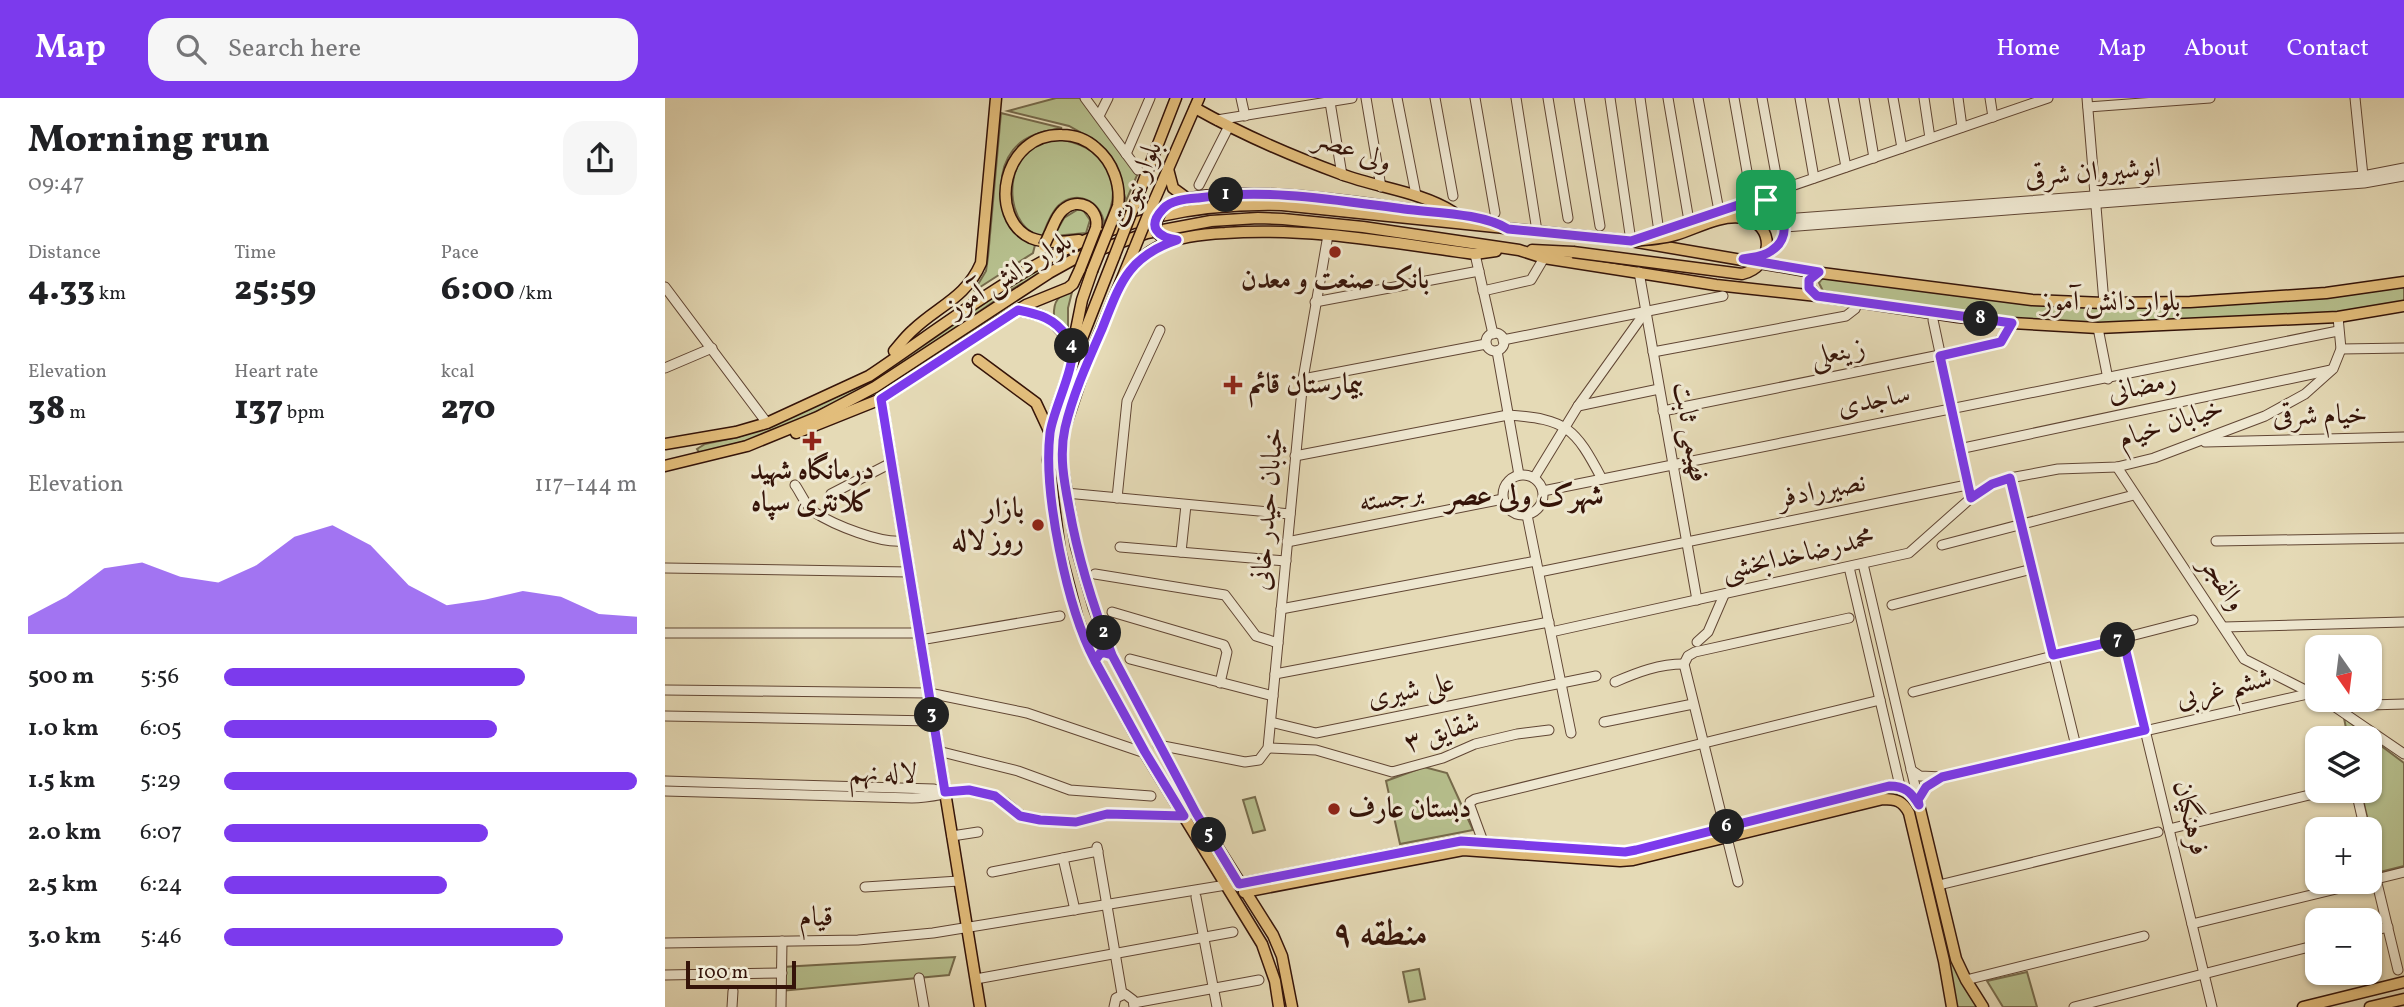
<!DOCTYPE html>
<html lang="en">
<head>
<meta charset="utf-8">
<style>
	:root { --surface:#fff; --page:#f6f6f6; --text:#202124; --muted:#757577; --accent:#7c3aed }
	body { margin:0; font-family:Vollkorn,Amiri,serif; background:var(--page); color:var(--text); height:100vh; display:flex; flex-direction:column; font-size:26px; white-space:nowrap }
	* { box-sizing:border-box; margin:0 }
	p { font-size:23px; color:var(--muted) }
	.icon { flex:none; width:38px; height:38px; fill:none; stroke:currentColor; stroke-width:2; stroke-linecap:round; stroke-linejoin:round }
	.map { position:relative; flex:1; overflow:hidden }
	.details { display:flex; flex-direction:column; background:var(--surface); width:665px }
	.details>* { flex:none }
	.needle { width:46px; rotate:166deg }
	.fabs { position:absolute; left:1640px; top:537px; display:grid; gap:14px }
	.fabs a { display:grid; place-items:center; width:77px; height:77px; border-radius:14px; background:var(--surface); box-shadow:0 2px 5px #0004; font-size:35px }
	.scale { position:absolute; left:21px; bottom:18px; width:110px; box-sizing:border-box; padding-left:7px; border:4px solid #351409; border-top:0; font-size:19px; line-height:24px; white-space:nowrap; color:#351409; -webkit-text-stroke:5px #eee7d0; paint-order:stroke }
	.pin { position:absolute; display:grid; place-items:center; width:60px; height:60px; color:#fff; margin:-30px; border-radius:14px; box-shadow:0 4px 10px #0006 }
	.km { position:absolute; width:35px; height:35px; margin:-18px; border-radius:50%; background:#222; color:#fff; font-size:19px; line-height:35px; text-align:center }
	.round { display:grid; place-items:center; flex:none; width:74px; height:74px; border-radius:21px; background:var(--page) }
	.headline { display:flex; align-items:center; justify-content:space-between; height:119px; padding:0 28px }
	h1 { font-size:38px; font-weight:800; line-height:52px }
	.metrics { display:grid; grid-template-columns:repeat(3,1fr); gap:10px; height:119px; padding:7px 28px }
	.metrics div { display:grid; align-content:center }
	.metrics b { font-size:35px; font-weight:800 }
	.metrics small { font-size:19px; font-weight:400 }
	.metrics p { font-size:19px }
	.chart { height:196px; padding:14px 28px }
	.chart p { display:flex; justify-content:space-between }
	.chart svg { width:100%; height:126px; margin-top:7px; fill:var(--accent); opacity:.7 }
	ul { padding:0 28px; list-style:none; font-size:23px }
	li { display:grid; grid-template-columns:112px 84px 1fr; align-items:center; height:52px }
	li i { height:18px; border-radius:9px; background:var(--accent) }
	header { display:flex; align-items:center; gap:42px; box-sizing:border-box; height:98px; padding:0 35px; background:var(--accent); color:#fff }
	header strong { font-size:33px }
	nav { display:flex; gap:38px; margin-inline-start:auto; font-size:24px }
	.search { width:490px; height:63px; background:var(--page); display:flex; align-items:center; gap:18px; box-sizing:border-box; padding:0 24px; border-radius:21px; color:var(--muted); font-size:26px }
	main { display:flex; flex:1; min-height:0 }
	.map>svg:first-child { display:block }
</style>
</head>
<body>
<header>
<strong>Map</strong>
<div class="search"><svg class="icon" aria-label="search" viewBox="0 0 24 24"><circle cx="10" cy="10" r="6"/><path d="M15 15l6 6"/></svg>Search here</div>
<nav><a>Home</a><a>Map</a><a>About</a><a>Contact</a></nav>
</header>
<main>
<section class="details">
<div class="headline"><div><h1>Morning run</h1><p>09:47</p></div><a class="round"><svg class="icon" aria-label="share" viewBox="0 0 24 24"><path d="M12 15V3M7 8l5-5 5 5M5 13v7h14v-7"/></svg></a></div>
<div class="metrics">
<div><p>Distance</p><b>4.33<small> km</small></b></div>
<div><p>Time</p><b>25:59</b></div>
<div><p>Pace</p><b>6:00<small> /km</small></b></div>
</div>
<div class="metrics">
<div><p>Elevation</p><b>38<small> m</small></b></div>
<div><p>Heart rate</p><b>137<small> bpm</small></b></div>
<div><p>kcal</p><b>270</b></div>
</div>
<div class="chart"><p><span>Elevation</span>117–144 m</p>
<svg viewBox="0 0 160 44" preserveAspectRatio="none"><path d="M0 44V38L10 31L20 21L30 19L40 24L50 26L60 20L70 10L80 6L90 13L100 27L110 34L120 32L130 29L140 31L150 37L160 38V44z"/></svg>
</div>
<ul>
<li><b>500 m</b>5:56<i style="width:73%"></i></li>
<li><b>1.0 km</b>6:05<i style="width:66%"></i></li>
<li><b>1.5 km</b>5:29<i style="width:100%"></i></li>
<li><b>2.0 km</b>6:07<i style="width:64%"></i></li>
<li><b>2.5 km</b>6:24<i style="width:54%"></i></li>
<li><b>3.0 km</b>5:46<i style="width:82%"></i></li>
</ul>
</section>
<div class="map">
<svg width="1739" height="909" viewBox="0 0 1739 909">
	<rect width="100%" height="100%" fill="#e5dab6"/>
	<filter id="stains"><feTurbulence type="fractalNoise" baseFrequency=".00286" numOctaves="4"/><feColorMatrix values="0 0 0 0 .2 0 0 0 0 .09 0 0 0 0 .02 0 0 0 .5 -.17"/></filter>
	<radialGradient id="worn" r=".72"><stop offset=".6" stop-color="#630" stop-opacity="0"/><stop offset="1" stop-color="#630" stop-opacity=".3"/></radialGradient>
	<!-- green -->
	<g fill="#b6bf8d" stroke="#766a4b" stroke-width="2">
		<polygon points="391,0 415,0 473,75 461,103 455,81 429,42 404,28 343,13"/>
		<path d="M336,15L397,30C379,33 360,37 348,52C329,76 336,112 352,135C356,141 364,144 370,147L368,155L309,193L321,173L323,159Z"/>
		<path d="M391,41C438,46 462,82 439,126C437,104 411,90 393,108C385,116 381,129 377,139C343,130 339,78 361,55C369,47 380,44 391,41Z"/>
		<polygon points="412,112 418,112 425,122 421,135 389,138 399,120"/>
		<polygon points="408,153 409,158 347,191 207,287 102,337 38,355 34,354 32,351 40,346 73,339 99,330 207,283 346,187"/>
		<polygon points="1158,180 1368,207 1447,211 1660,200 1739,189 1739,204 1672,215 1434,226 1335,220 1158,193 1154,185"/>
		<path d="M408,190L403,210V230L389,218C388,202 394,198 408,190Z"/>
		<polygon points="1679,620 1739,665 1739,768 1715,774 1696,693 1704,693 1704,640 1683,640"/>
		<polygon points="759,669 782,675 808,732 735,746 721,683"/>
		<polygon points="590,699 600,732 588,735 578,702"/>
		<polygon points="1247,700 1288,861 1316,909 1290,909 1246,709"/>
		<polygon points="290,859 284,877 116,893 117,869"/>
		<polygon points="754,871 760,901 744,904 738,874"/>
		<polygon points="1362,874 1372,909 1338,909 1322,883"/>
	</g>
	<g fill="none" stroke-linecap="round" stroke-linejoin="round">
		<!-- minor casing -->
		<g stroke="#614634" stroke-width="11">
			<g id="minor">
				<polyline points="420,0 473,72"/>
				<polyline points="576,0 580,18"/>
				<polyline points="701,0 716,89"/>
				<polyline points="732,0 751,97"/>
				<polyline points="770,0 788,98"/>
				<polyline points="810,0 830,115"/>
				<polyline points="851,0 872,133"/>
				<polyline points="883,0 903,120"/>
				<polyline points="914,0 935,128"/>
				<polyline points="945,0 966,143 1383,0"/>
				<polyline points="975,0 994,134"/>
				<polyline points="1003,0 1024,123"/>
				<polyline points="1033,0 1054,113"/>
				<polyline points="1069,0 1087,102"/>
				<polyline points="1097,0 1114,93"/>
				<polyline points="1135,0 1149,80"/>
				<polyline points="1168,0 1181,69"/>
				<polyline points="1199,0 1209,60"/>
				<polyline points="1228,0 1237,50"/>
				<polyline points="1259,0 1265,40"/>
				<polyline points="1293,0 1297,29"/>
				<polyline points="1325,0 1328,19"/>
				<polyline points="1422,0 1439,205"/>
				<polyline points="1690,0 1698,78"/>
				<polyline points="665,4 677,77"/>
				<polyline points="1423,9 1545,0"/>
				<polyline points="434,18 443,0"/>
				<polyline points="552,22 687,0"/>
				<polyline points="461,56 485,0"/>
				<polyline points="534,87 564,28"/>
				<polyline points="1119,121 1698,78 1739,70"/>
				<polyline points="1120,129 1699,85 1739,78"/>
				<polyline points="810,156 828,236"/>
				<path d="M1080,161C1088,159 1099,158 1106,153C1131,136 1119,104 1091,101"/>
				<polyline points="974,174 1032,502"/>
				<polyline points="0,189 102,325"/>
				<polyline points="818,193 866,182 879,160"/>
				<polyline points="650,204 814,173"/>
				<polyline points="1268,222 1306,400"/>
				<polyline points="1433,230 1443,281"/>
				<circle cx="830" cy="244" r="9"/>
				<polyline points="838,242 1058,198"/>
				<polyline points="1676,251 1739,250"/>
				<polyline points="832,253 854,377"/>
				<polyline points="988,254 1181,218 1190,211 1193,204"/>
				<polyline points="0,270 47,250"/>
				<polyline points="638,281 821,246"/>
				<polyline points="913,308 994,291"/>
				<polyline points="998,313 1329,246 1340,239 1347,225"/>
				<polyline points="1540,344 1739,339"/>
				<polyline points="1294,351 1666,272"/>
				<path d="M630,358L843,317C902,321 910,330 937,381"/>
				<polyline points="1452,369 1579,561 1652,598"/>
				<circle cx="858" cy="397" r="20"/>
				<polyline points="869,380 913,308 981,213"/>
				<polyline points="1345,380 1411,648"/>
				<path d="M130,387C136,395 141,409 149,414C169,427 216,446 239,443"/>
				<polyline points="878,393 1673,233"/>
				<polyline points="401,395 625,416"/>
				<polyline points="166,396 226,365"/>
				<polyline points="452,400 462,303 495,232"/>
				<polyline points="862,417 906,635"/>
				<polyline points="1551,443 1739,440"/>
				<polyline points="622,444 838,401"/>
				<polyline points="1277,447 1469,397"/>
				<polyline points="455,449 621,463"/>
				<polyline points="516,454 521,407"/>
				<polyline points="1198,466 1254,705"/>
				<polyline points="1184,469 1235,688"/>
				<polyline points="0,470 244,474"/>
				<polyline points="874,474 1302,387"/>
				<polyline points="430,476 560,497 591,538 613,545"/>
				<polyline points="1227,507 1367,471"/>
				<polyline points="616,511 871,463"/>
				<polyline points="447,514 559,547 562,554 555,585"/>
				<polyline points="1559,529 1739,524"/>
				<polyline points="886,534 1244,455 1306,400 1327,386 1345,380 1393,371 1452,369 1489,360 1600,318 1640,296 1668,271 1676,251 1673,219"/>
				<polyline points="0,535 254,535"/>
				<polyline points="1458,541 1547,909"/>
				<polyline points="255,542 395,518"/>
				<polyline points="1032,544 1043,534 1059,497"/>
				<polyline points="465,561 608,598"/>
				<polyline points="610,576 884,524"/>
				<path d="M950,584C973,574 994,566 1019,566"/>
				<polyline points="0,592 264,595 362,615 480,655"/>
				<polyline points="1248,594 1528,522"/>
				<polyline points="1660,602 1739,656"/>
				<polyline points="1671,608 1739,606"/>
				<polyline points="0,618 268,623"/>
				<polyline points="606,624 651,635 931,578"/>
				<polyline points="939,624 1028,606"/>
				<polyline points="493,647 580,664 594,662 603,650 638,281 663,137"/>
				<polyline points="603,650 651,652 727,674 778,660 810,646 852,636 884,632"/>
				<polyline points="273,653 353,673 405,692 486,698"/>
				<polyline points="1246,672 1255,678 1277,679 1261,689 1253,702"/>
				<polyline points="1277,679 1647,595"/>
				<polyline points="0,683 269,691 280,694"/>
				<path d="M0,693L247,700C278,700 294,687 327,697C347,703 347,719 373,722C387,723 402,726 416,723C425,721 434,716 443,716C467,714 494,718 519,718"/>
				<polyline points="1691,693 1700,732"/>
				<polyline points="1504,731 1661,693"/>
				<polyline points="287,738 313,734"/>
				<polyline points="432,749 457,896"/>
				<polyline points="820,749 805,708 805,704 810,701 1215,602"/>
				<polyline points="1704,752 1733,872"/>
				<polyline points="398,760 410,812"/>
				<polyline points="327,774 433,753"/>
				<polyline points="1707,782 1739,774"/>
				<polyline points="1073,784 1019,566 1023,558 1030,554 1184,520"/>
				<polyline points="1274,787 1493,734"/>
				<polyline points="200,789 294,783"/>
				<polyline points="531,799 552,909"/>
				<polyline points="1527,826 1700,784"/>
				<polyline points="1704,834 1723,829"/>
				<polyline points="0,845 193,842 268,835 561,787"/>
				<polyline points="0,877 117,875"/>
				<polyline points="254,880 259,909"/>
				<polyline points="311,881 568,834"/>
				<polyline points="1301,882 1479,838"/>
				<polyline points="469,905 594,882"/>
				<polyline points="67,909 68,893"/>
				<polyline points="116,909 117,843"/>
				<polyline points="449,909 451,900 460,896 468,902 469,909"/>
				<polyline points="1409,909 1652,847"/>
			</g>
		</g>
		<!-- major casing -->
		<g stroke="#351409" stroke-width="13">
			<g id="major">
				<path d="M530,10C576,36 627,58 676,76C713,90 754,93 788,114"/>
				<polyline points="503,71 508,90 523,101"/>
				<polyline points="486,110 534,0"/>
				<path d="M497,112C536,80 684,103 734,110C761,114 788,116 814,121"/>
				<polyline points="467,113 511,0"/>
				<path d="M384,137C388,129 391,118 398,112C413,98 435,110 431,130"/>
				<path d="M414,142C399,144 381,146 366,140C322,120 337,35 397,37C410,37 422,42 431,50C448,64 456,87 453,108"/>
				<polyline points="867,152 908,154"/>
				<polyline points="468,154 418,275 399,332 396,361 411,448 429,510 447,557 531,715 608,837 617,858 627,909"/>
				<polyline points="449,159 405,271 387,324 383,362 395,453 413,522 427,557 480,655 597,846 610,883 614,909"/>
				<path d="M464,173C473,162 484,153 497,147C516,138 539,136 560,135C644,129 727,145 810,156L831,153"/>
				<polyline points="1152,198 1144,189 1144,182 1154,174"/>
				<path d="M353,212C382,217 392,223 407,248"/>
				<polyline points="407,252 417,202 427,173"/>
				<path d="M229,253C235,246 241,238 248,232C273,208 301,200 316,165L331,0"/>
				<polyline points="313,262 371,305 385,335"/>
				<polyline points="216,301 315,909"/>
				<polyline points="131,335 216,301 336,222 361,207 403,190 408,186 415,171"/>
				<path d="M0,346L71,334L102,325L204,278C262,239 321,194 382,161C454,121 536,105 617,107L966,143L1141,173L1367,202L1439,205L1525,204L1661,195L1739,184"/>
				<polyline points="0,368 82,348 153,319 210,289 384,175 411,160 482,135 546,123 593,120 618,121 698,129 854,152 879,160 1051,187 1152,198 1293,219 1347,225 1433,230 1673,219 1739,208"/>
				<path d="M574,786L796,743L960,754L970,753L1224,688C1240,688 1246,695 1254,707L1291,861L1301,882L1318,909"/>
				<path d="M579,794L798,752L955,763L968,762L1218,701C1231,701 1238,703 1244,715L1279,863L1287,909"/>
				<polyline points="1638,909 1739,884"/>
				<polyline points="1705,909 1739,901"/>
			</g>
		</g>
		<!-- minor -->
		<use href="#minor" stroke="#eee7d0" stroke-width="9"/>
		<!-- major -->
		<use href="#major" stroke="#e2bd7b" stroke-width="10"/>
		<!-- major-bridge casing -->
		<g stroke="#351409" stroke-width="13" stroke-linecap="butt">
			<g id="major-bridge">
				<path d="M497,112C491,123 486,133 499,140"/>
				<polyline points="379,148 384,137"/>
				<polyline points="468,154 486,110"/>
				<path d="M908,154L1077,176C1109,169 1111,125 1078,120C1055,116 1031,131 1010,137C996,141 981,142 966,143"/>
				<polyline points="449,159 467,113"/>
				<polyline points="415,171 431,130"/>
				<polyline points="427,173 453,108"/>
			</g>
		</g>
		<!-- major-bridge -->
		<use href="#major-bridge" stroke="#e2bd7b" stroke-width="10"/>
	</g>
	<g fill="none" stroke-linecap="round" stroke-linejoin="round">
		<!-- route casing -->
		<g stroke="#fff" stroke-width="14">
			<path id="route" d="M1101,102L1091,101L966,143L843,131C817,115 770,115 739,111C670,102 602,90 533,100C521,101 506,102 498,111C481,129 493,139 512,142C462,159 455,186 437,231C423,263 408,296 400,330C394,357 399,383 404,409C413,461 428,508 447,557L436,554L430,563L480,654L519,718L442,716L411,724L375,722L355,718L330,698L304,692L280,694L216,301L353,212C373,216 390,220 402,239C402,240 407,247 407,248C411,268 388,312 385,335C378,395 402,510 430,563C434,554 439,553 447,557L531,715L574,786L796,743L960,754L971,752L1224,688C1240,688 1246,694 1254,707L1253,702L1261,689L1277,679L1480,632L1458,541L1388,557L1345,380L1327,386L1306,400L1275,258L1336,244L1347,225L1152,198L1144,190V182L1154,174L1078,161C1087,159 1098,159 1106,153C1127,140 1121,113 1101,102"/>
		</g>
		<!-- route -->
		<use href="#route" stroke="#7c3aed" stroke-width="9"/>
	</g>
	<!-- markers -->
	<g fill="#8f2418" stroke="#eee7d0" stroke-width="2.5">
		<circle cx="670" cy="154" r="7"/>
		<path d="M564.5 276.5h7v7h7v7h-7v7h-7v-7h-7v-7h7z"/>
		<path d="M143.5 332.5h7v7h7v7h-7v7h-7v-7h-7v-7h7z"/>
		<circle cx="373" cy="427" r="7"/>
		<circle cx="669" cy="711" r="7"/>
	</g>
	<g text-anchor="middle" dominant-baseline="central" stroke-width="6" stroke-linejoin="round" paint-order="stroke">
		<!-- street labels -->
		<g font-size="28" fill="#351409" stroke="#eee7d0">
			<text transform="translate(688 53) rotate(20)">ولی عصر</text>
			<text transform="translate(1428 75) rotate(-4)">انوشیروان شرقی</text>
			<text transform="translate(472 87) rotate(-67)">بلوار نبوت</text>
			<text transform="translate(345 177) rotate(-31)">بلوار دانش آموز</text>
			<text x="1446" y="204">بلوار دانش آموز</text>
			<text transform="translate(1173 255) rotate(-11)">زینعلی</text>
			<text transform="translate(1477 289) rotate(-12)">رمضانی</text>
			<text transform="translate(1209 303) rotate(-11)">ساجدی</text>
			<text transform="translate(1655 318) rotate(-1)">خیام شرقی</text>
			<text transform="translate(1506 326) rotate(-18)">خیابان خیام</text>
			<text transform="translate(1025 334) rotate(80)">فهیمی ثابت</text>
			<text transform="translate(1157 393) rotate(-11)">نصیررادفر</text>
			<text transform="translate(726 400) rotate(-11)">برجسته</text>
			<text transform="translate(603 411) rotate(-85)">خیابان حیدر خانی</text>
			<text transform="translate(1133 457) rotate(-13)">محمدرضاخدابخشی</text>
			<text transform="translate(1557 486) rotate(56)">والفجر</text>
			<text transform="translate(1559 591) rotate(-13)">ششم غربی</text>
			<text transform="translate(746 593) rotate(-11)">علی شیری</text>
			<text transform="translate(777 635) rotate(-18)">شقایق ۳</text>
			<text transform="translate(218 676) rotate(1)">لاله نهم</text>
			<text transform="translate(1525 720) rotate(76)">فرهنگیان</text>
			<text transform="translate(151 820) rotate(-1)">قیام</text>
		</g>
		<!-- poi labels -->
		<g font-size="28" font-weight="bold" fill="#351409" stroke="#eee7d0">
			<text x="670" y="182">بانک صنعت و معدن</text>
			<text x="584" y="287" text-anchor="start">بیمارستان قائم</text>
			<text x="147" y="373">درمانگاه شهید<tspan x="147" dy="32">کلانتری سپاه</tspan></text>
			<text x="359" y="411" text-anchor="end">بازار<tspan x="359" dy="32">روز لاله</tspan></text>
			<text x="683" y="711" text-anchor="start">دبستان عارف</text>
		</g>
		<!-- neighbourhood labels -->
		<g font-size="30" font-weight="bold" fill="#351409" stroke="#eee7d0">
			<text x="860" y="399">شهرک ولی عصر</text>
		</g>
		<!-- district labels -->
		<g font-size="35" font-weight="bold" fill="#351409" stroke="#eee7d0">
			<text x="715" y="837">منطقه ۹</text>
		</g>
	</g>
	<rect width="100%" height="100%" filter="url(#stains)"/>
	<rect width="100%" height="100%" fill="url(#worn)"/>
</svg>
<div class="fabs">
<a><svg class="needle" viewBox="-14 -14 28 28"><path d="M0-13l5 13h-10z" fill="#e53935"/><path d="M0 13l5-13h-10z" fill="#757577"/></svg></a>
<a><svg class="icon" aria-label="layers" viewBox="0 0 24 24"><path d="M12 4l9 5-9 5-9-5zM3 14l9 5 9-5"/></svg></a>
<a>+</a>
<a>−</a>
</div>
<div class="scale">100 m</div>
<div class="pin" style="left:1101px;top:102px;background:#1e9e55"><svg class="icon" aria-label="arrive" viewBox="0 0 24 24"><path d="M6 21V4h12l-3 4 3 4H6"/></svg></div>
<b class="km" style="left:561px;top:97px">1</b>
<b class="km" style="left:439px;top:535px">2</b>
<b class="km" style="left:267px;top:617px">3</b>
<b class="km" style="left:407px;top:248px">4</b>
<b class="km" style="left:544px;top:737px">5</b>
<b class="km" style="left:1062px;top:729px">6</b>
<b class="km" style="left:1453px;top:542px">7</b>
<b class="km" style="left:1316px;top:221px">8</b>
</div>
</main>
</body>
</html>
